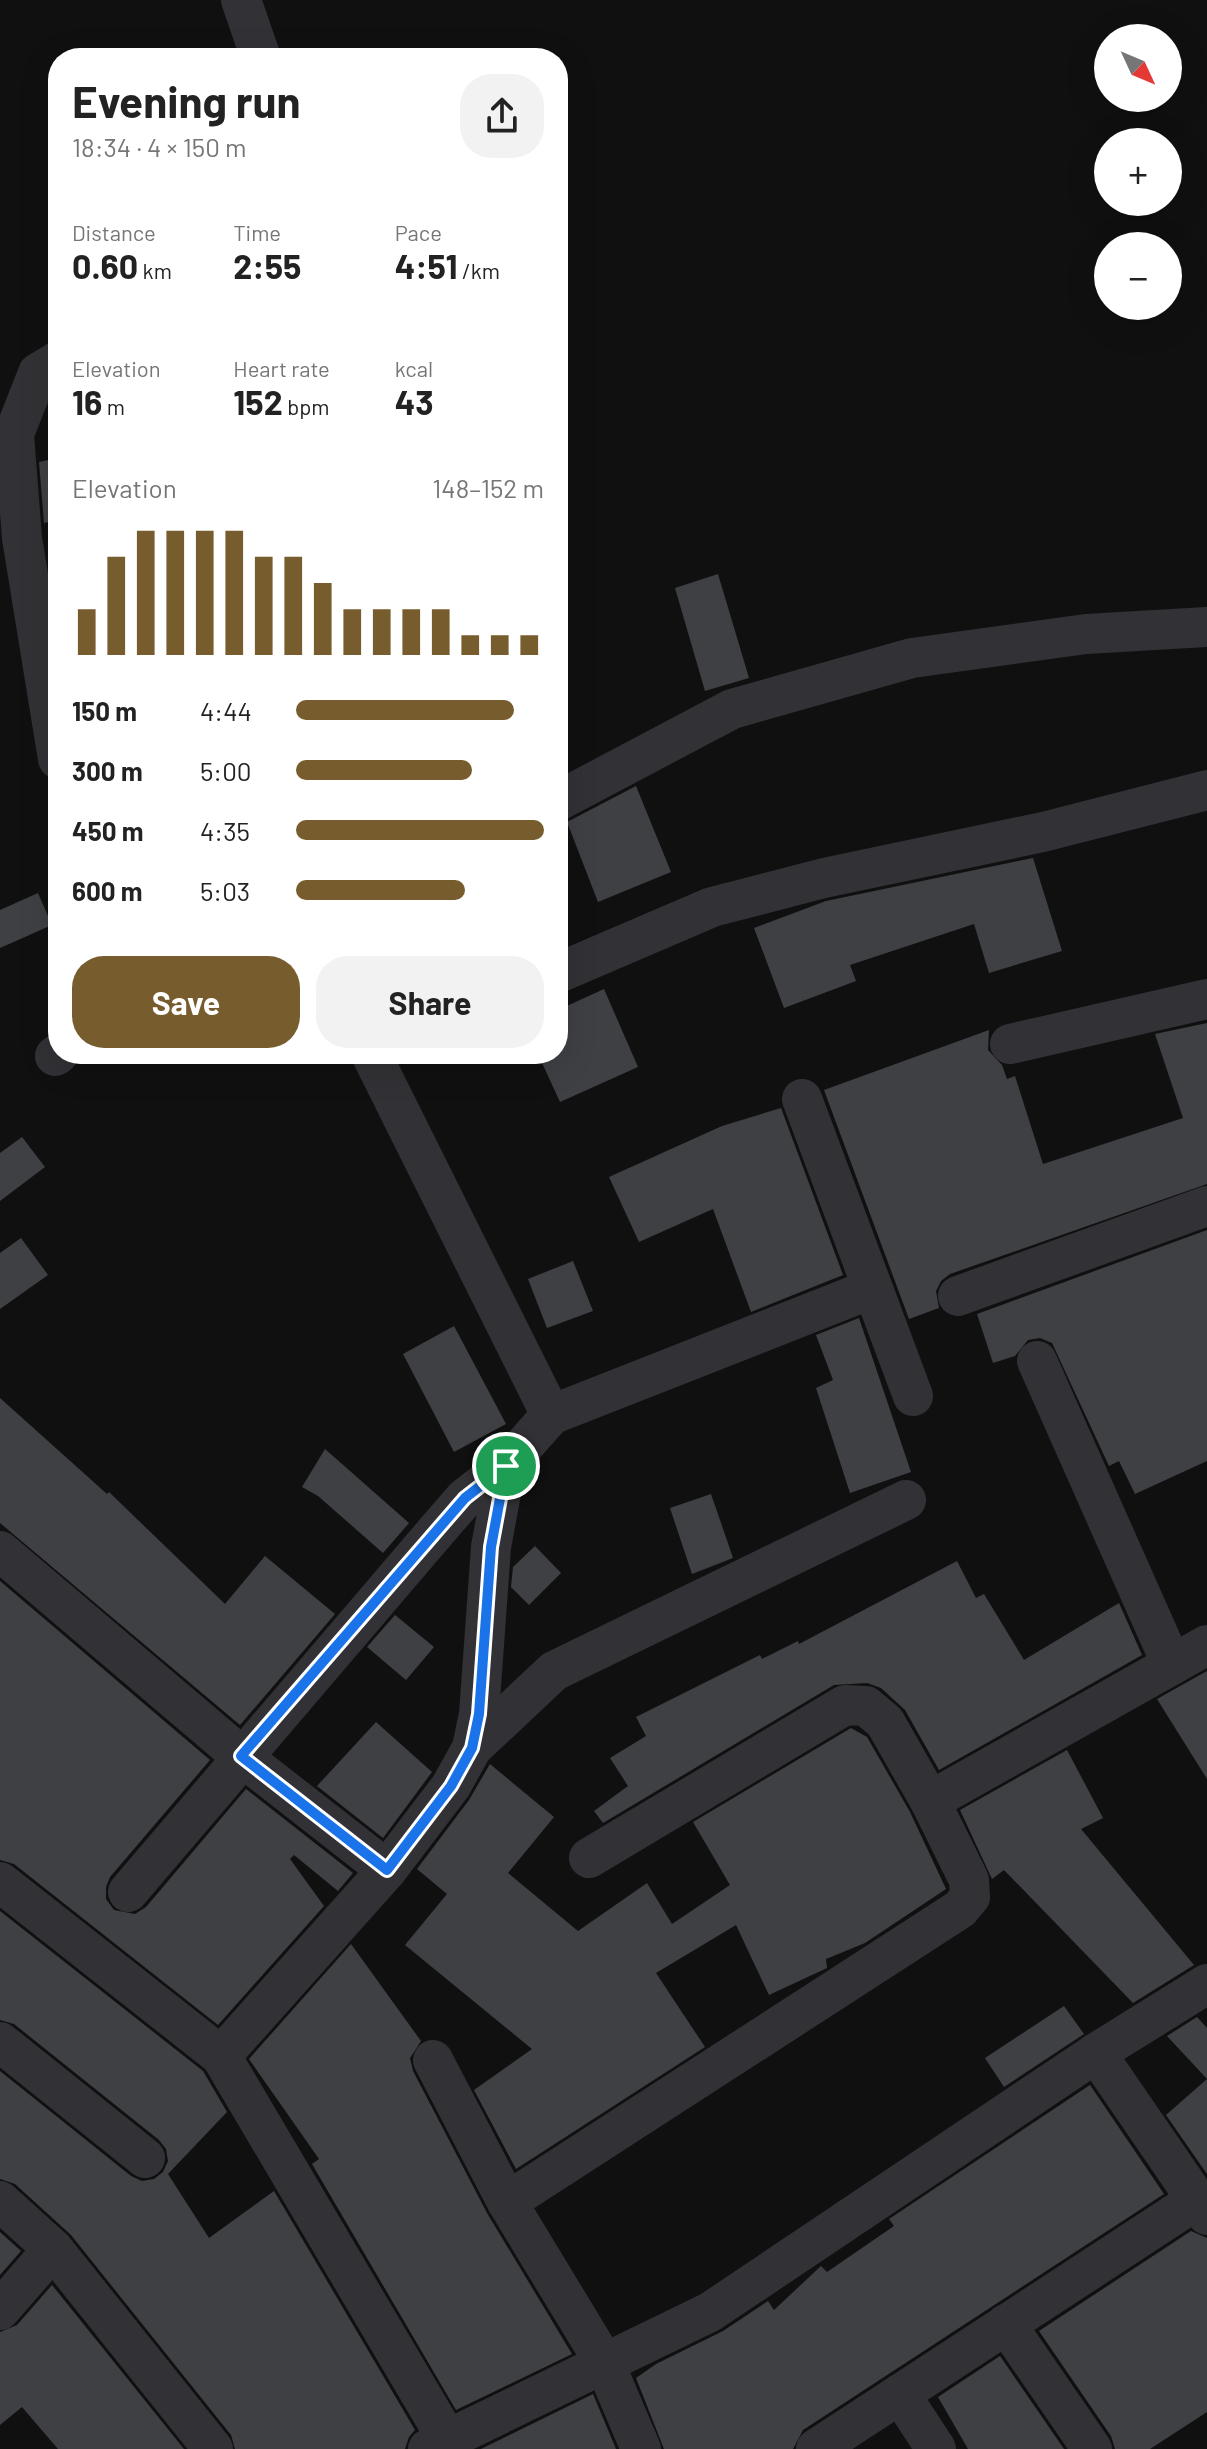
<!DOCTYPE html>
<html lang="en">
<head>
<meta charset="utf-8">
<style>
	:root { --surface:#fff; --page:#f2f2f2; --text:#222; --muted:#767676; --accent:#775c2d }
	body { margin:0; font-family:Barlow,sans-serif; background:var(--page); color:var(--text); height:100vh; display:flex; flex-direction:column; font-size:30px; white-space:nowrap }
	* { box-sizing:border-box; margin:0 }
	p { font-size:26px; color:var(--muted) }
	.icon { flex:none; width:44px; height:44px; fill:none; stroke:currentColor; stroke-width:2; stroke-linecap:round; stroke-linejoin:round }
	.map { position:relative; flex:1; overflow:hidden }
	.drawer { position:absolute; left:48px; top:48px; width:520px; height:1016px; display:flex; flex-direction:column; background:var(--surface); border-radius:32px; box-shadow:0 8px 32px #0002 }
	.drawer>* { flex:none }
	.needle { width:52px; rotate:134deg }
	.tools { position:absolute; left:1094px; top:24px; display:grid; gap:16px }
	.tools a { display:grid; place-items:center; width:88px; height:88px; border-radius:50%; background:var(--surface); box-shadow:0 8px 32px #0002; font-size:40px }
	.pin { position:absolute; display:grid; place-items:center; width:68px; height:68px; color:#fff; margin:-34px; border:4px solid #fff; border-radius:50%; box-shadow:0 2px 8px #0007 }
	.round { display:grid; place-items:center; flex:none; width:84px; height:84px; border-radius:32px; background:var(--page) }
	.head { display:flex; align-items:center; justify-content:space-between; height:136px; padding:0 24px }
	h1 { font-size:44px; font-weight:700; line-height:60px }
	.stats { display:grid; grid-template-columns:repeat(3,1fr); gap:12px; height:136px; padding:8px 24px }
	.stats div { display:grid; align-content:center }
	.stats b { font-size:34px; font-weight:700 }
	.stats small { font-size:22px; font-weight:400 }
	.stats p { font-size:22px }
	.chart { height:224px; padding:16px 24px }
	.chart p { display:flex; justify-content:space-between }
	.chart svg { width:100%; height:144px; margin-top:8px; stroke:var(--accent); stroke-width:6 }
	.action { display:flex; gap:16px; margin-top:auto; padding:16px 24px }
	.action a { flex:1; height:92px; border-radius:32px; background:var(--accent); color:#fff; font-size:32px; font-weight:700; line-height:92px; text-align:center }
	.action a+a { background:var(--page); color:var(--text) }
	ul { padding:0 24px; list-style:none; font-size:26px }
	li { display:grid; grid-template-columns:128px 96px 1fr; align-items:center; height:60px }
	li i { height:20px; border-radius:10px; background:var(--accent) }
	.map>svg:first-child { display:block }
</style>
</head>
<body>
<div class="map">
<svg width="1207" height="2449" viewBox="0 0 1207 2449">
	<rect width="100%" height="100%" fill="#101011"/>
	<!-- building -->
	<g fill="#3f4044">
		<polygon points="58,458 58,520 44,523 39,462"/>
		<polygon points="718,574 749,678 705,691 675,588"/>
		<polygon points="636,786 671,872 598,902 567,822"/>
		<polygon points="1033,858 1062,951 989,973 974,924 850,965 856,981 784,1008 754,928 826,901"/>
		<polygon points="38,893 52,925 0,948 0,910"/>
		<polygon points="604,989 638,1067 560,1102 538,1054 558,1054 558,1010"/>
		<polygon points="1207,1023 1207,1184 950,1274 941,1281 936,1291 939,1308 909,1319 824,1090 989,1030 988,1050 1002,1065 1007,1079 1015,1076 1043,1164 1183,1118 1155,1034"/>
		<polygon points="781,1108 843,1275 751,1312 713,1209 639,1242 609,1177 722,1126"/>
		<polygon points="22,1137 45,1167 0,1201 0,1153"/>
		<polygon points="1207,1230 1207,1461 1135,1494 1119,1461 1109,1466 1052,1343 1040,1338 1028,1340 1015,1356 993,1363 977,1314"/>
		<polygon points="21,1238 48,1275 0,1309 0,1253"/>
		<polygon points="573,1261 593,1311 547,1328 528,1279"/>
		<polygon points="859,1318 911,1472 850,1493 816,1388 833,1380 816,1335"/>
		<polygon points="454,1326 506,1424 454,1452 403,1354"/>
		<polygon points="0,1398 107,1494 109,1492 225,1604 265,1556 335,1614 240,1725 0,1523"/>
		<polygon points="325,1449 409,1523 383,1553 318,1496 302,1487"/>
		<polygon points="711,1494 733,1558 692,1574 670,1508"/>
		<polygon points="535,1546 561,1573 529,1605 511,1587 513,1567"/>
		<polygon points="957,1561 976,1598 984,1594 1024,1660 1119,1603 1142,1655 939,1770 905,1710 881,1688 867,1683 834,1685 603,1823 594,1811 628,1786 610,1758 646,1736 636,1717 760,1655 762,1659 798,1641 799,1644"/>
		<polygon points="0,1581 210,1760 110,1877 106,1887 106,1899 114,1910 135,1914 146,1907 246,1789 353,1873 338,1891 294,1855 290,1859 324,1906 218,2025 14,1864 0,1860"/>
		<polygon points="395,1615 434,1647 406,1680 367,1647"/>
		<polygon points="1207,1671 1207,1779 1157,1699"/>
		<polygon points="376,1722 432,1772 383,1838 317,1786"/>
		<polygon points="851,1728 867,1737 910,1812 946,1889 865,1943 826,1959 827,1968 769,1995 736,1925 656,1973 705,2047 516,2169 474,2090 532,2049 405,1945 447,1894 417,1869 469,1800 490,1764 554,1817 508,1873 578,1931 647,1883 672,1924 730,1885 693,1822"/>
		<polygon points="1067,1750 1103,1818 1081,1829 1194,1965 1133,2003 1004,1870 992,1879 960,1810"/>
		<polygon points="0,1911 203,2071 227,2112 168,2174 209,2238 274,2191 415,2430 409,2437 405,2449 235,2449 231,2435 71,2235 15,2184 0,2179 0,2071 131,2176 142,2181 154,2179 163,2172 168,2161 166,2149 159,2140 14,2024 0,2020"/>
		<polygon points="351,1944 421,2041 410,2058 413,2071 487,2213 572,2354 456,2410 312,2164 319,2159 249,2059"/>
		<polygon points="1064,2006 1084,2034 1004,2087 985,2058"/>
		<polygon points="1197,2017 1207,2028 1207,2174 1166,2115 1207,2079 1167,2036"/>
		<polygon points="1090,2085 1164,2194 803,2430 793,2449 664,2449 636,2378 656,2364 723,2331 768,2301 774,2310 821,2266 827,2272 894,2226 889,2219"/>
		<polygon points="1191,2231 1207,2238 1207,2412 1150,2449 1115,2449 1111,2436 1039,2331"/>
		<polygon points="0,2232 21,2251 0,2275"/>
		<polygon points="52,2285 184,2449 58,2449 22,2407 0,2425 0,2332 17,2325"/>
		<polygon points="1000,2356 1064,2449 968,2449 938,2397"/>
		<polygon points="593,2394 616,2449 481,2449"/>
	</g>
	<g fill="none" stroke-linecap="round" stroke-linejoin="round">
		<!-- minor -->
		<g stroke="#323236" stroke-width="40">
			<polyline points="241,0 261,58"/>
			<polyline points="58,361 38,373 14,434 22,538 58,759"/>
			<polyline points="558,801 732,709 912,658 1086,634 1207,627"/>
			<polyline points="558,973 712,907 824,878 1043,832 1207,790"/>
			<polyline points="1010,1044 1207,999"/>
			<polyline points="371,1054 551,1415"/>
			<polyline points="55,1056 58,1054"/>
			<polyline points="802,1099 913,1396"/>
			<polyline points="958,1296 1207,1206"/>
			<polyline points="1037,1361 1172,1665"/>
			<polyline points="0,1551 241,1756 387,1870"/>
			<polyline points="472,1748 554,1671 906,1500"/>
			<polyline points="589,1858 845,1705 866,1706 885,1722 930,1801"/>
			<polyline points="0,1882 221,2056"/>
			<polyline points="128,1892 438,1529 465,1498 506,1466"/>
			<polyline points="0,2042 145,2158"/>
			<polyline points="1096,2053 1207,2215"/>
			<polyline points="433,2060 507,2202"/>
			<polyline points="0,2201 53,2249 213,2449"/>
			<polyline points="0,2310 53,2249"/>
			<polyline points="1006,2324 1092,2449"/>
			<polyline points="900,2394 936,2449"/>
			<polyline points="428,2449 710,2312 1096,2053 1207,1984"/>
			<polyline points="453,2449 221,2056 387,1870 451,1786 472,1748 479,1714 491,1547 506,1466 551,1415 871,1289"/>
			<polyline points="641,2449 604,2362 507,2202 960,1909 970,1897 969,1880 930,1801 1207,1645"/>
			<polyline points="816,2449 1198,2199"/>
		</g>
	</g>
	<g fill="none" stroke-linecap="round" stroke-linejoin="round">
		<!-- route casing -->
		<g stroke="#fff" stroke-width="16">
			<polygon id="route" points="506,1466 491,1547 479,1714 472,1748 451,1786 387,1870 241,1756 465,1498"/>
		</g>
		<!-- route -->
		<use href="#route" stroke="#1a73e8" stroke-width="10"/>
	</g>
</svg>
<div class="tools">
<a><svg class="needle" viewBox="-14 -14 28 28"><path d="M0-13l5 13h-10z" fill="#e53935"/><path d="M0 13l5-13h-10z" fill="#767676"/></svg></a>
<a>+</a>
<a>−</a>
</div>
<div class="pin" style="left:506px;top:1466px;background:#1e9e55"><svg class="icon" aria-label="arrive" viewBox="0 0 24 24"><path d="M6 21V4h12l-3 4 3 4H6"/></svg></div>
<section class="drawer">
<div class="head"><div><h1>Evening run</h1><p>18:34 · 4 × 150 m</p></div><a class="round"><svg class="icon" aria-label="share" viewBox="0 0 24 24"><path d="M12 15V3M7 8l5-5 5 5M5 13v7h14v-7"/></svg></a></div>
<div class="stats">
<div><p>Distance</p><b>0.60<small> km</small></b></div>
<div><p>Time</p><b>2:55</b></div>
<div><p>Pace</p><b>4:51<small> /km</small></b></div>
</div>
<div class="stats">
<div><p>Elevation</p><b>16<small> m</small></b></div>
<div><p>Heart rate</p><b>152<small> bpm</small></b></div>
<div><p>kcal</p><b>43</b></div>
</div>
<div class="chart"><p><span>Elevation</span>148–152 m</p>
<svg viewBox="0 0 160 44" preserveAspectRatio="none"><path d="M5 44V30M15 44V14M25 44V6M35 44V6M45 44V6M55 44V6M65 44V14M75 44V14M85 44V22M95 44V30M105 44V30M115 44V30M125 44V30M135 44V38M145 44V38M155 44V38"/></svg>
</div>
<ul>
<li><b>150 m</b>4:44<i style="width:88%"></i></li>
<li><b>300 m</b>5:00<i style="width:71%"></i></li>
<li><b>450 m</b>4:35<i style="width:100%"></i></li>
<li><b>600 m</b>5:03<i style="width:68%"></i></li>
</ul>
<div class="action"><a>Save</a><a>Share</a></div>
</section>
</div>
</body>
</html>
